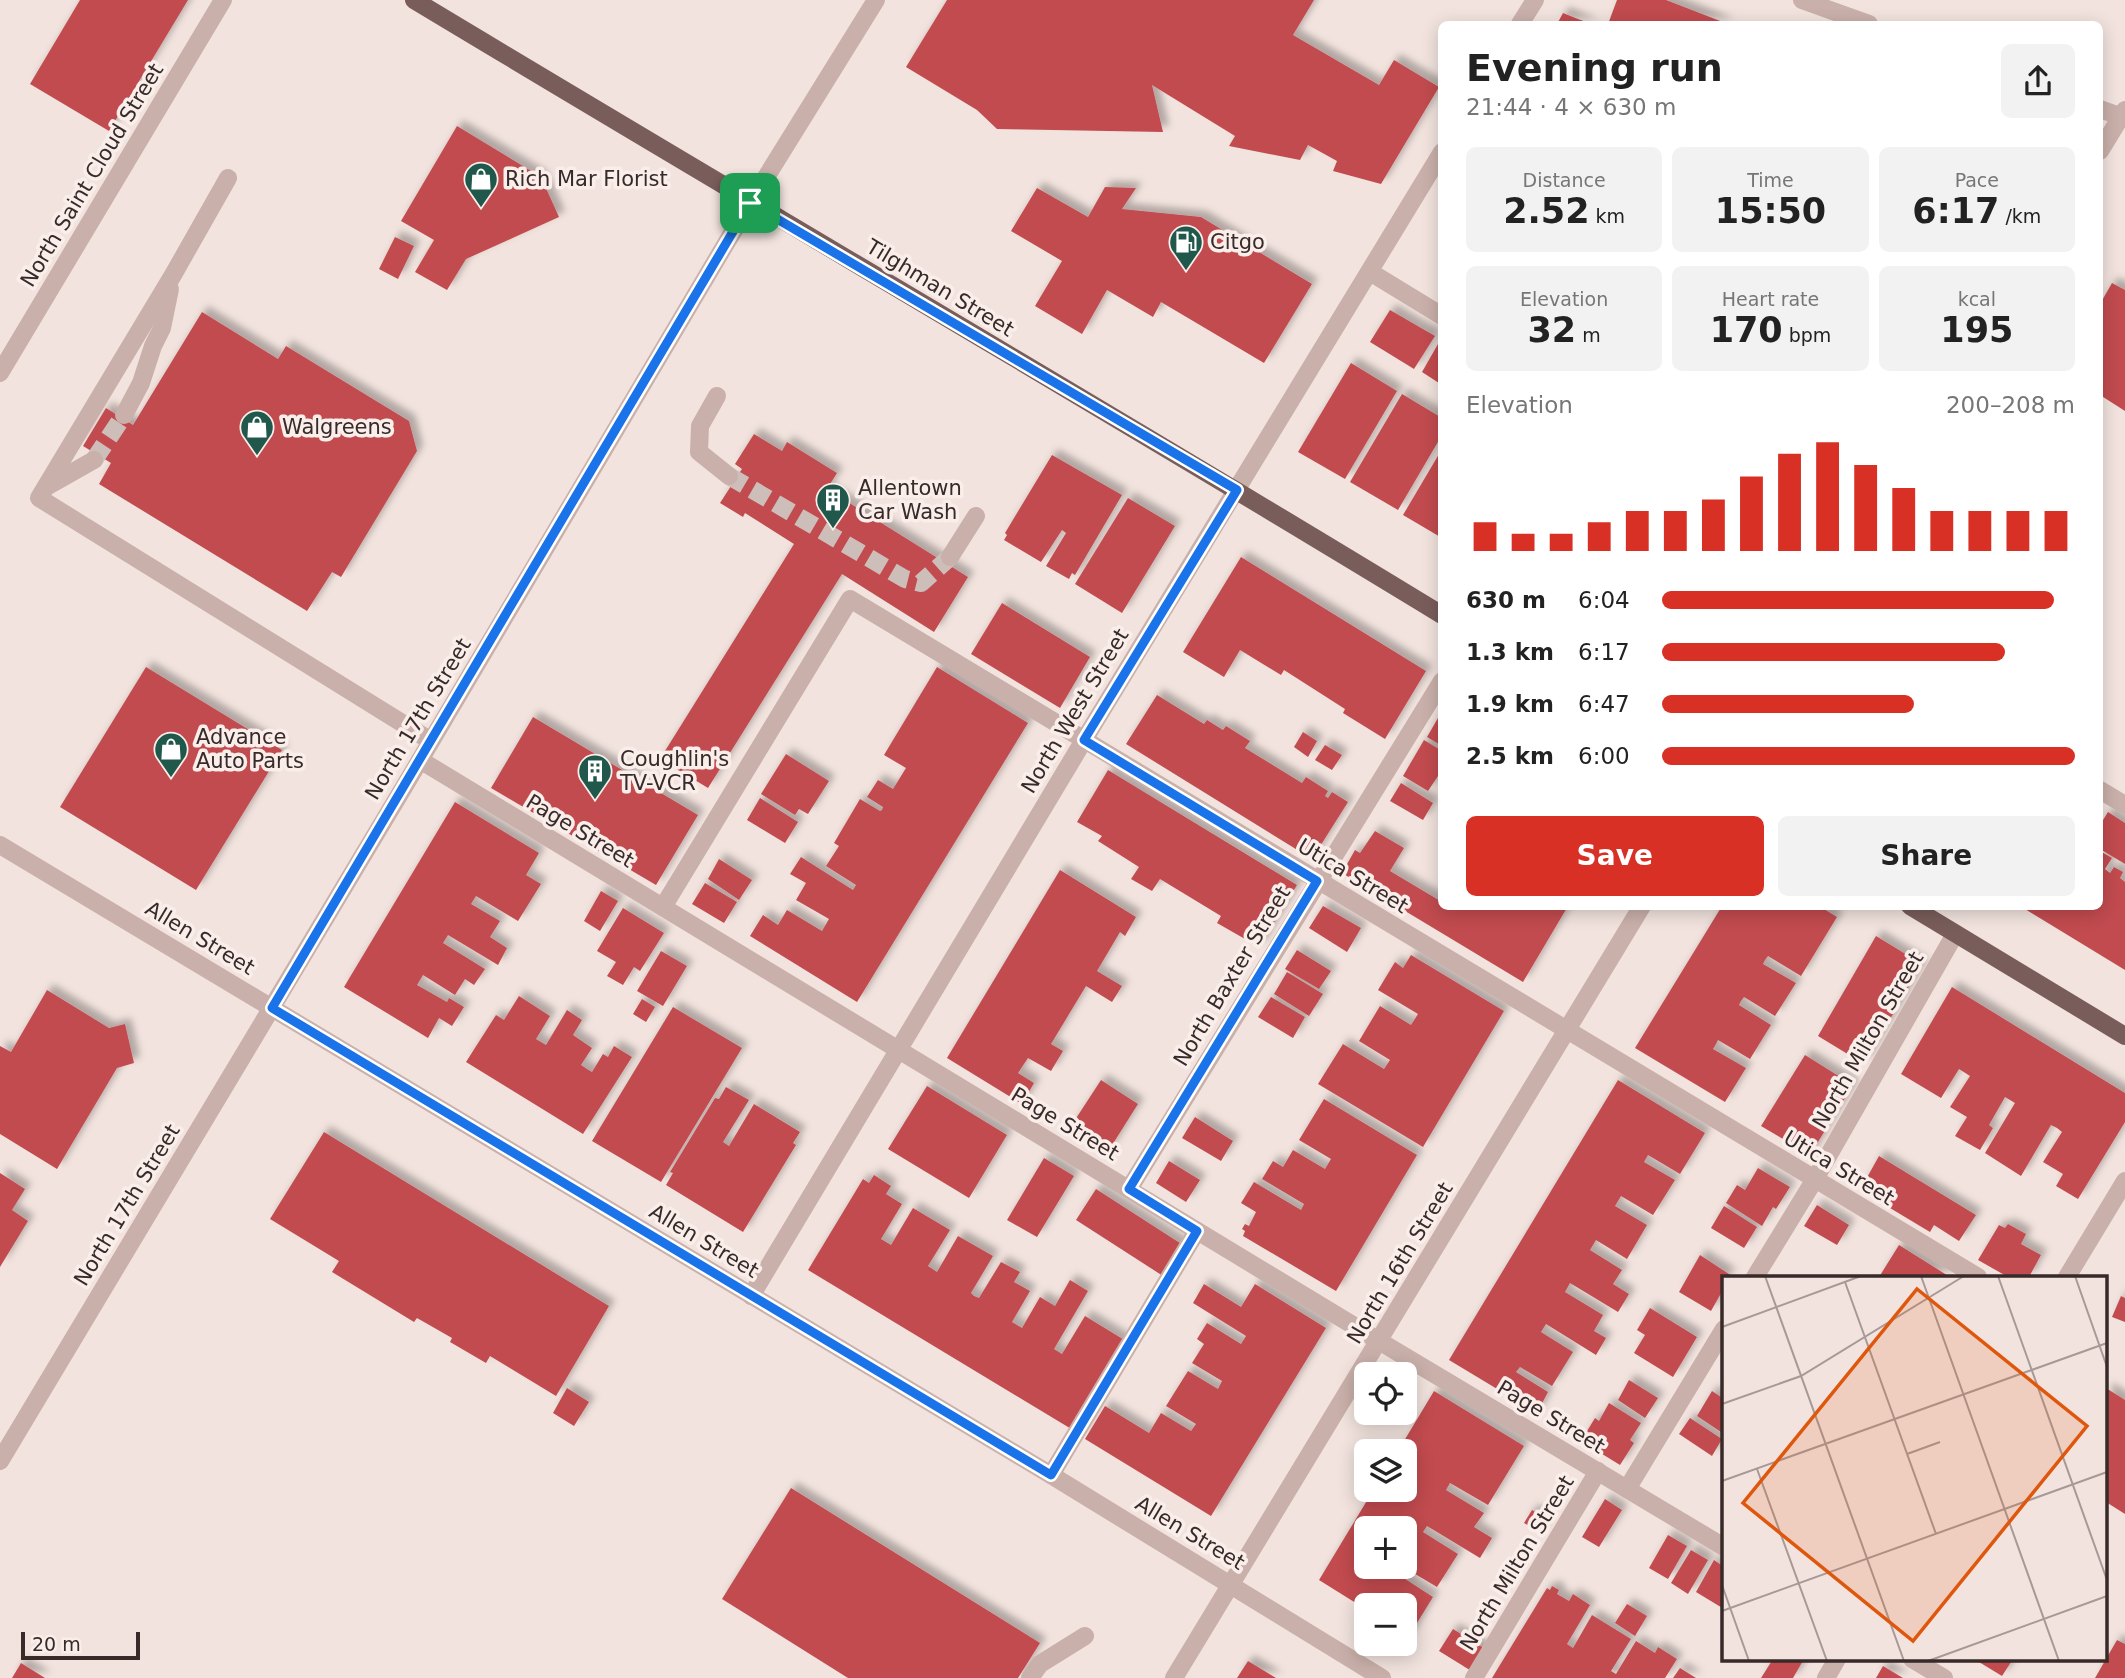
<!DOCTYPE html>
<html lang="en">
<head>
<meta charset="utf-8">
<style>
	:root { --surface:#fff; --page:#f2f2f2; --text:#222; --muted:#767676; --accent:#d93025 }
	body { margin:0; font-family:"DejaVu Sans",sans-serif; background:var(--page); color:var(--text); height:100vh; display:flex; flex-direction:column; font-size:26px; white-space:nowrap }
	* { box-sizing:border-box; margin:0 }
	p { font-size:23px; color:var(--muted) }
	.icon { flex:none; width:38px; height:38px; fill:none; stroke:currentColor; stroke-width:2; stroke-linecap:round; stroke-linejoin:round }
	.map { position:relative; flex:1; overflow:hidden }
	.sheet { position:absolute; left:1438px; top:21px; width:665px; height:889px; display:flex; flex-direction:column; background:var(--surface); border-radius:10px; box-shadow:0 4px 18px #0003 }
	.sheet>* { flex:none }
	.fabs { position:absolute; left:1354px; top:1362px; display:grid; gap:14px }
	.fabs a { display:grid; place-items:center; width:63px; height:63px; border-radius:10px; background:var(--surface); box-shadow:0 4px 18px #0003; font-size:35px }
	.scale { position:absolute; left:21px; bottom:18px; width:119px; box-sizing:border-box; padding-left:7px; border:4px solid #372a29; border-top:0; font-size:19px; line-height:24px; white-space:nowrap; color:#372a29; -webkit-text-stroke:5px #f9eeea; paint-order:stroke }
	.pin { position:absolute; display:grid; place-items:center; width:60px; height:60px; color:#fff; margin:-30px; border-radius:14px; box-shadow:0 4px 10px #0006 }
	.round { display:grid; place-items:center; flex:none; width:74px; height:74px; border-radius:10px; background:var(--page) }
	.summary { display:flex; align-items:center; justify-content:space-between; height:119px; padding:0 28px }
	h1 { font-size:38px; font-weight:600; line-height:52px }
	.metrics { display:grid; grid-template-columns:repeat(3,1fr); gap:10px; height:119px; padding:7px 28px }
	.metrics div { display:grid; align-content:center; border-radius:10px; background:var(--page); text-align:center }
	.metrics b { font-size:35px; font-weight:600 }
	.metrics small { font-size:19px; font-weight:400 }
	.metrics p { font-size:19px }
	.chart { height:196px; padding:14px 28px }
	.chart p { display:flex; justify-content:space-between }
	.chart svg { width:100%; height:126px; margin-top:7px; stroke:var(--accent); stroke-width:6 }
	.primary-button { display:flex; gap:14px; margin-top:auto; padding:14px 28px }
	.primary-button a { flex:1; height:80px; border-radius:10px; background:var(--accent); color:#fff; font-size:28px; font-weight:600; line-height:80px; text-align:center }
	.primary-button a+a { background:var(--page); color:var(--text) }
	ul { padding:0 28px; list-style:none; font-size:23px }
	li { display:grid; grid-template-columns:112px 84px 1fr; align-items:center; height:52px }
	li i { height:18px; border-radius:9px; background:var(--accent) }
	.map>svg:first-child { display:block }
</style>
</head>
<body>
<div class="map">
<svg width="2125" height="1678" viewBox="0 0 2125 1678">
	<defs>
		<filter id="shadow"><feDropShadow dx="6" dy="-6" stdDeviation="3.5" flood-color="#0004"/></filter>
	</defs>
	<rect width="100%" height="100%" fill="#f2e3de"/>
	<!-- building -->
	<g fill="#c24c4f" filter="url(#shadow)">
		<polygon points="80,0 188,0 109,131 30,84"/>
		<polygon points="947,0 1314,0 1293,35 1379,85 1394,60 1439,87 1381,184 1333,171 1337,161 1308,145 1300,160 1229,146 1235,136 1152,85 1163,132 997,129 977,110 906,67"/>
		<polygon points="1617,0 1666,0 1728,24 1608,24"/>
		<polygon points="1563,13 1578,19 1592,24 1557,24"/>
		<polygon points="457,126 541,177 559,217 466,259 447,290 415,272 434,240 401,221"/>
		<polygon points="1105,187 1136,188 1122,209 1201,217 1312,284 1264,363 1161,302 1153,317 1107,290 1082,334 1035,306 1062,261 1011,231 1037,188 1088,217"/>
		<polygon points="395,237 414,246 398,279 379,269"/>
		<polygon points="2112,283 2125,290 2125,411 2100,395 2100,304"/>
		<polygon points="1390,310 1435,336 1414,369 1370,342"/>
		<polygon points="202,312 278,359 286,346 409,421 417,451 341,577 332,572 307,611 99,484 111,463 83,446 106,408 133,425"/>
		<polygon points="1442,337 1442,385 1422,372"/>
		<polygon points="1351,363 1397,391 1345,479 1298,452"/>
		<polygon points="1402,394 1442,418 1442,435 1398,510 1350,482"/>
		<polygon points="754,434 782,451 787,442 837,473 827,489 968,577 934,632 842,574 708,788 660,759 794,544 745,513 743,517 720,503 742,469 735,464"/>
		<polygon points="1442,449 1442,538 1403,515"/>
		<polygon points="1052,455 1122,495 1075,575 1072,573 1069,579 1046,566 1066,533 1062,530 1041,562 1004,540 1007,535 1005,533"/>
		<polygon points="1128,498 1175,526 1122,613 1075,584"/>
		<polygon points="1241,557 1426,671 1385,739 1343,713 1345,709 1284,670 1281,675 1240,650 1224,677 1183,652"/>
		<polygon points="1002,603 1090,657 1060,708 971,654"/>
		<polygon points="146,667 282,750 196,890 60,807"/>
		<polygon points="937,667 1028,723 857,1002 750,936 763,915 778,925 787,910 822,931 829,919 796,900 806,883 790,874 801,857 853,890 856,885 826,866 839,846 834,843 860,799 880,811 882,810 883,807 867,797 878,780 893,789 906,768 884,755"/>
		<polygon points="1157,695 1204,724 1207,720 1223,730 1226,726 1250,741 1245,748 1302,783 1306,777 1328,791 1325,796 1328,798 1332,792 1348,802 1312,859 1126,744"/>
		<polygon points="533,717 698,815 656,885 491,788"/>
		<polygon points="1438,718 1442,721 1442,746 1427,737"/>
		<polygon points="1303,732 1317,741 1308,757 1294,747"/>
		<polygon points="1424,740 1442,751 1442,779 1438,776 1428,791 1403,776"/>
		<polygon points="1325,745 1342,755 1332,770 1315,760"/>
		<polygon points="786,754 829,781 808,814 799,809 795,815 761,794"/>
		<polygon points="1108,770 1297,885 1259,947 1217,923 1221,916 1160,879 1152,891 1131,879 1139,867 1098,841 1102,836 1077,822"/>
		<polygon points="1401,783 1433,803 1423,820 1390,801"/>
		<polygon points="760,798 798,822 785,843 747,820"/>
		<polygon points="455,802 539,853 526,875 541,884 518,921 476,896 471,904 500,921 490,937 507,948 498,965 448,935 443,943 485,969 474,985 465,979 455,995 423,975 417,985 447,1002 449,998 464,1007 452,1026 439,1018 428,1038 344,987"/>
		<polygon points="2108,812 2125,823 2125,864 2100,849 2100,825"/>
		<polygon points="1375,831 1404,848 1390,871 1442,902 1442,906 1568,906 1523,982 1342,873 1355,850 1360,853"/>
		<polygon points="2100,851 2112,858 2105,869 2110,873 2114,867 2123,872 2120,878 2125,882 2125,970 2020,906 2100,906"/>
		<polygon points="719,859 752,880 739,900 708,879"/>
		<polygon points="1060,870 1136,917 1125,936 1120,932 1097,971 1122,986 1112,1002 1086,986 1051,1044 1063,1051 1051,1071 1028,1058 1018,1073 1034,1083 1022,1104 947,1058"/>
		<polygon points="705,883 737,902 724,923 692,904"/>
		<polygon points="601,891 618,901 600,931 584,921"/>
		<polygon points="1323,906 1361,928 1347,952 1309,928"/>
		<polygon points="1722,906 1819,906 1837,917 1801,976 1768,956 1765,960 1763,964 1796,983 1775,1016 1744,997 1741,1001 1739,1005 1771,1025 1750,1059 1718,1040 1716,1044 1713,1049 1746,1068 1725,1102 1635,1048"/>
		<polygon points="623,908 664,933 640,971 634,967 623,985 607,976 616,962 597,951"/>
		<polygon points="1876,936 1922,964 1864,1064 1818,1036"/>
		<polygon points="1297,950 1331,971 1319,989 1285,969"/>
		<polygon points="661,951 687,966 663,1006 637,991"/>
		<polygon points="1411,955 1504,1011 1423,1147 1318,1084 1343,1044 1384,1069 1390,1060 1359,1041 1380,1006 1411,1025 1418,1014 1378,990 1395,962 1403,968"/>
		<polygon points="1287,972 1323,994 1309,1016 1274,994"/>
		<polygon points="1952,987 2125,1093 2125,1122 2078,1199 2056,1186 2063,1174 2043,1162 2062,1132 2057,1128 2051,1125 2021,1176 1985,1153 2015,1103 2005,1097 1989,1125 1993,1128 1980,1150 1955,1136 1967,1117 1950,1107 1970,1076 1959,1069 1941,1098 1901,1074"/>
		<polygon points="47,990 109,1028 125,1024 134,1063 117,1068 57,1169 0,1134 0,1046 11,1052"/>
		<polygon points="519,996 550,1016 536,1039 546,1045 567,1010 582,1020 573,1035 592,1048 581,1065 587,1069 592,1072 603,1054 608,1057 614,1046 632,1057 583,1134 466,1062 496,1015 504,1020"/>
		<polygon points="1271,997 1305,1017 1293,1038 1258,1017"/>
		<polygon points="642,999 655,1007 646,1022 633,1014"/>
		<polygon points="673,1007 742,1048 661,1182 592,1141"/>
		<polygon points="1805,1055 1853,1085 1810,1155 1761,1126"/>
		<polygon points="1101,1080 1138,1104 1109,1150 1071,1126"/>
		<polygon points="1618,1080 1705,1133 1680,1174 1648,1155 1644,1162 1675,1180 1653,1215 1621,1196 1615,1206 1647,1225 1627,1259 1596,1240 1590,1250 1622,1270 1613,1284 1629,1294 1618,1312 1570,1283 1565,1292 1603,1315 1594,1331 1606,1338 1596,1355 1546,1324 1541,1332 1573,1352 1552,1386 1520,1367 1516,1372 1548,1392 1537,1413 1449,1360"/>
		<polygon points="927,1086 1007,1135 969,1198 888,1149"/>
		<polygon points="726,1087 749,1100 723,1142 729,1146 754,1104 800,1132 793,1143 796,1145 743,1232 666,1185 673,1173 670,1172 715,1098 719,1099"/>
		<polygon points="1324,1099 1417,1155 1336,1291 1243,1236 1245,1231 1242,1229 1245,1224 1249,1226 1256,1212 1241,1203 1254,1182 1301,1210 1304,1204 1262,1179 1273,1161 1283,1167 1293,1150 1325,1169 1331,1159 1299,1140"/>
		<polygon points="1195,1117 1233,1141 1221,1161 1182,1138"/>
		<polygon points="324,1132 609,1306 556,1396 490,1356 486,1363 450,1342 452,1338 417,1318 414,1322 332,1272 339,1261 270,1219"/>
		<polygon points="1879,1156 1976,1215 1959,1241 1934,1225 1930,1232 1860,1190"/>
		<polygon points="1044,1158 1074,1176 1037,1237 1007,1220"/>
		<polygon points="1169,1161 1200,1180 1186,1202 1156,1183"/>
		<polygon points="1758,1168 1790,1187 1776,1209 1773,1207 1762,1226 1726,1203 1737,1185 1745,1190"/>
		<polygon points="0,1173 25,1189 12,1210 28,1221 0,1267"/>
		<polygon points="874,1175 891,1186 886,1194 902,1204 881,1239 891,1245 913,1208 950,1230 928,1266 937,1272 958,1236 993,1256 971,1293 974,1296 979,1298 1001,1262 1020,1272 1014,1282 1030,1291 1012,1322 1022,1328 1040,1297 1055,1306 1070,1280 1088,1291 1054,1349 1062,1354 1085,1316 1126,1341 1073,1430 808,1270 863,1179 869,1183"/>
		<polygon points="1096,1189 1183,1245 1163,1276 1076,1220"/>
		<polygon points="1817,1205 1849,1225 1837,1245 1804,1226"/>
		<polygon points="1724,1206 1757,1227 1744,1248 1711,1228"/>
		<polygon points="2008,1224 2026,1234 2021,1244 2041,1255 2029,1277 2008,1277 1978,1260 1999,1225 2005,1228"/>
		<polygon points="1899,1245 1950,1277 1879,1277"/>
		<polygon points="1700,1255 1732,1276 1724,1277 1724,1288 1711,1311 1679,1292"/>
		<polygon points="1204,1284 1241,1307 1255,1284 1326,1328 1211,1516 1085,1439 1105,1406 1149,1433 1161,1413 1191,1431 1196,1424 1166,1406 1188,1371 1218,1389 1222,1381 1192,1363 1204,1344 1197,1339 1207,1323 1241,1344 1246,1336 1193,1303"/>
		<polygon points="2121,1296 2125,1298 2125,1322 2112,1317"/>
		<polygon points="1650,1308 1697,1337 1673,1377 1634,1353 1645,1335 1637,1330"/>
		<polygon points="1629,1380 1658,1398 1645,1418 1618,1400"/>
		<polygon points="567,1388 589,1402 574,1426 553,1413"/>
		<polygon points="2106,1388 2125,1400 2125,1514 2106,1502"/>
		<polygon points="1434,1391 1524,1446 1488,1505 1450,1483 1446,1490 1484,1513 1474,1527 1492,1538 1480,1558 1427,1526 1423,1532 1458,1554 1437,1587 1405,1568 1405,1528 1367,1528 1367,1566 1401,1566 1396,1573 1433,1597 1409,1636 1405,1634 1405,1605 1367,1605 1367,1610 1319,1580 1374,1489 1405,1489 1405,1451 1398,1451"/>
		<polygon points="1712,1391 1724,1399 1724,1434 1697,1416"/>
		<polygon points="1609,1403 1641,1423 1630,1440 1634,1443 1620,1465 1581,1441 1595,1418 1599,1421"/>
		<polygon points="1690,1418 1722,1439 1712,1456 1679,1434"/>
		<polygon points="791,1488 1040,1643 1018,1678 848,1678 722,1599"/>
		<polygon points="1605,1499 1622,1510 1599,1547 1582,1537"/>
		<polygon points="1532,1510 1547,1518 1540,1532 1524,1523"/>
		<polygon points="1668,1535 1687,1546 1668,1579 1649,1568"/>
		<polygon points="1691,1550 1708,1560 1688,1594 1671,1583"/>
		<polygon points="1714,1560 1724,1567 1724,1609 1696,1592"/>
		<polygon points="1552,1586 1559,1590 1557,1594 1569,1601 1573,1594 1590,1605 1567,1644 1573,1648 1592,1615 1631,1639 1611,1671 1616,1674 1636,1641 1655,1653 1658,1647 1677,1659 1665,1678 1492,1678 1547,1588 1550,1590"/>
		<polygon points="1627,1604 1647,1616 1635,1636 1615,1623"/>
		<polygon points="1453,1629 1487,1650 1473,1672 1439,1651"/>
		<polygon points="2117,1640 2125,1644 2125,1678 2095,1678"/>
		<polygon points="1773,1659 1804,1659 1793,1678 1761,1678"/>
		<polygon points="1974,1659 2013,1659 2002,1676"/>
		<polygon points="1248,1661 1276,1678 1237,1678"/>
		<polygon points="21,1663 45,1678 12,1678"/>
		<polygon points="1883,1666 1903,1678 1876,1678"/>
		<polygon points="1680,1668 1696,1678 1673,1678"/>
	</g>
	<g fill="none" stroke-linecap="round" stroke-linejoin="round">
		<!-- minor-tunnel -->
		<g stroke="#cdbeba" stroke-width="18" stroke-dasharray="18 9" stroke-linecap="butt">
			<polyline points="94,460 124,415"/>
			<polyline points="729,476 905,579 921,583 950,557"/>
		</g>
		<!-- minor -->
		<g stroke="#cab0aa" stroke-width="18">
			<polyline points="1802,0 1869,24"/>
			<polyline points="1520,24 1535,0"/>
			<polyline points="2100,109 2125,118"/>
			<polyline points="2100,151 2125,110"/>
			<polyline points="228,178 173,275 39,498 431,741"/>
			<polyline points="1370,272 1442,316"/>
			<polyline points="0,373 223,0"/>
			<polyline points="717,396 700,426 699,452 729,476"/>
			<polyline points="124,415 141,383 153,346 162,328 170,289"/>
			<polyline points="48,486 94,460"/>
			<polyline points="950,557 976,516"/>
			<polyline points="420,760 1379,1341 1724,1547"/>
			<polyline points="2100,790 2125,805"/>
			<polyline points="0,845 1051,1475 1382,1678"/>
			<polyline points="663,907 850,599 1978,1277"/>
			<polyline points="1129,1189 1442,681"/>
			<polyline points="1755,1277 1815,1179 1955,934"/>
			<polyline points="2067,1277 2125,1181"/>
			<polyline points="751,1296 1084,740 1442,152"/>
			<polyline points="0,1461 404,787 750,203 876,0"/>
			<polyline points="1051,1475 1197,1231"/>
			<polyline points="1627,1489 1724,1329"/>
			<polyline points="1912,1659 1944,1678"/>
			<polyline points="1030,1678 1040,1664 1085,1636"/>
			<polyline points="1174,1678 1642,906"/>
			<polyline points="1474,1678 1598,1471"/>
			<polyline points="1826,1678 1837,1659"/>
		</g>
		<!-- major -->
		<g stroke="#795d5b" stroke-width="18">
			<path d="M414,0C756,206 1101,407 1442,615"/>
			<polyline points="1910,906 2125,1036"/>
		</g>
	</g>
	<g fill="none" stroke-linecap="round" stroke-linejoin="round">
		<!-- route casing -->
		<g stroke="#fff" stroke-width="14">
			<polygon id="route" points="750,203 1237,490 1084,740 1317,881 1129,1189 1197,1231 1051,1475 272,1008"/>
		</g>
		<!-- route -->
		<use href="#route" stroke="#1a73e8" stroke-width="9"/>
	</g>
	<!-- icons -->
	<defs>
		<g id="shop-pin" transform="scale(1.75)"><path d="M0 17L-7.5 6A9.5 9.5 0 1 1 7.5 6Z" fill="#20584c" stroke="#f9eeea"/><path d="M-5-2.5h2.3a2.7 3.5 0 0 1 5.4 0H5L5.5 6h-11ZM-1.5-2.5h3a1.5 2.3 0 0 0-3 0Z" fill="#fff"/></g>
		<g id="fuel-pin" transform="scale(1.75)"><path d="M0 17L-7.5 6A9.5 9.5 0 1 1 7.5 6Z" fill="#20584c" stroke="#f9eeea"/><path d="M-5.5-6h7V0h2V4h1.3V-2.5L3-4.5l.8-.8L6-3V5H2.5V1h-1V6h-7ZM-4.2-4.7v3.2H.2V-4.7Z" fill="#fff"/></g>
		<g id="building-pin" transform="scale(1.75)"><path d="M0 17L-7.5 6A9.5 9.5 0 1 1 7.5 6Z" fill="#20584c" stroke="#f9eeea"/><path d="M-4-6H4V6H1V3H-1V6H-4ZM-2.5-4.3h1.7v1.8h-1.7ZM.8-4.3h1.7v1.8H.8ZM-2.5-1h1.7V.8h-1.7ZM.8-1h1.7V.8H.8Z" fill="#fff"/></g>
	</defs>
	<g fill-rule="evenodd">
		<use href="#shop-pin" x="481" y="179"/>
		<use href="#fuel-pin" x="1186" y="242"/>
		<use href="#shop-pin" x="257" y="427"/>
		<use href="#building-pin" x="833" y="500"/>
		<use href="#shop-pin" x="171" y="749"/>
		<use href="#building-pin" x="595" y="771"/>
	</g>
	<g text-anchor="middle" dominant-baseline="central" stroke-width="7" stroke-linejoin="round" paint-order="stroke">
		<!-- street labels -->
		<g font-size="21" fill="#372a29" stroke="#f9eeea">
			<text transform="translate(92 175) rotate(-59)">North Saint Cloud Street</text>
			<text transform="translate(940 288) rotate(31)">Tilghman Street</text>
			<text transform="translate(1075 711) rotate(-59)">North West Street</text>
			<text transform="translate(418 719) rotate(-59)">North 17th Street</text>
			<text transform="translate(580 831) rotate(31)">Page Street</text>
			<text transform="translate(1353 876) rotate(31)">Utica Street</text>
			<text transform="translate(200 938) rotate(31)">Allen Street</text>
			<text transform="translate(1232 976) rotate(-59)">North Baxter Street</text>
			<text transform="translate(1868 1040) rotate(-60)">North Milton Street</text>
			<text transform="translate(1065 1124) rotate(31)">Page Street</text>
			<text transform="translate(1839 1168) rotate(31)">Utica Street</text>
			<text transform="translate(127 1205) rotate(-59)">North 17th Street</text>
			<text transform="translate(704 1241) rotate(31)">Allen Street</text>
			<text transform="translate(1400 1263) rotate(-59)">North 16th Street</text>
			<text transform="translate(1551 1417) rotate(31)">Page Street</text>
			<text transform="translate(1190 1533) rotate(31)">Allen Street</text>
			<text transform="translate(1517 1563) rotate(-59)">North Milton Street</text>
		</g>
		<!-- poi labels -->
		<g font-size="21" fill="#372a29" stroke="#f9eeea" text-anchor="start">
			<text x="505" y="179">Rich Mar Florist</text>
			<text x="1210" y="242">Citgo</text>
			<text x="282" y="427">Walgreens</text>
			<text x="858" y="488">Allentown<tspan x="858" dy="24">Car Wash</tspan></text>
			<text x="196" y="737">Advance<tspan x="196" dy="24">Auto Parts</tspan></text>
			<text x="620" y="759">Coughlin's<tspan x="620" dy="24">TV-VCR</tspan></text>
		</g>
	</g>
	<!-- overview -->
	<g transform="translate(1722 1276)">
		<rect width="385" height="385" fill="#f2e3de"/>
		<path fill="none" stroke="#a79996" stroke-width="2" d="M43,0L182,385M199,0L337,385M276,0L385,304M353,0L385,91M123,6L214,258M0,51L139,0M0,128L79,100L242,0M185,178L218,166M35,193L105,385M0,205L385,67M0,309L27,385M0,335L385,196M206,385L385,320"/>
		<path fill="#df570d" fill-opacity="0.15" stroke="#df570d" stroke-width="3.5" d="M195,13L365,150L191,365L21,227Z"/>
		<rect width="385" height="385" fill="none" stroke="#372a29" stroke-width="3.5"/>
	</g>
</svg>
<div class="fabs">
<a><svg class="icon" aria-label="locate" viewBox="0 0 24 24"><circle cx="12" cy="12" r="6"/><path d="M12 2v4M12 18v4M2 12h4M18 12h4"/></svg></a>
<a><svg class="icon" aria-label="layers" viewBox="0 0 24 24"><path d="M12 4l9 5-9 5-9-5zM3 14l9 5 9-5"/></svg></a>
<a>+</a>
<a>−</a>
</div>
<div class="scale">20 m</div>
<div class="pin" style="left:750px;top:203px;background:#1e9e55"><svg class="icon" aria-label="arrive" viewBox="0 0 24 24"><path d="M6 21V4h12l-3 4 3 4H6"/></svg></div>
<section class="sheet">
<div class="summary"><div><h1>Evening run</h1><p>21:44 · 4 × 630 m</p></div><a class="round"><svg class="icon" aria-label="share" viewBox="0 0 24 24"><path d="M12 15V3M7 8l5-5 5 5M5 13v7h14v-7"/></svg></a></div>
<div class="metrics">
<div><p>Distance</p><b>2.52<small> km</small></b></div>
<div><p>Time</p><b>15:50</b></div>
<div><p>Pace</p><b>6:17<small> /km</small></b></div>
</div>
<div class="metrics">
<div><p>Elevation</p><b>32<small> m</small></b></div>
<div><p>Heart rate</p><b>170<small> bpm</small></b></div>
<div><p>kcal</p><b>195</b></div>
</div>
<div class="chart"><p><span>Elevation</span>200–208 m</p>
<svg viewBox="0 0 160 44" preserveAspectRatio="none"><path d="M5 44V34M15 44V38M25 44V38M35 44V34M45 44V30M55 44V30M65 44V26M75 44V18M85 44V10M95 44V6M105 44V14M115 44V22M125 44V30M135 44V30M145 44V30M155 44V30"/></svg>
</div>
<ul>
<li><b>630 m</b>6:04<i style="width:95%"></i></li>
<li><b>1.3 km</b>6:17<i style="width:83%"></i></li>
<li><b>1.9 km</b>6:47<i style="width:61%"></i></li>
<li><b>2.5 km</b>6:00<i style="width:100%"></i></li>
</ul>
<div class="primary-button"><a>Save</a><a>Share</a></div>
</section>
</div>
</body>
</html>
